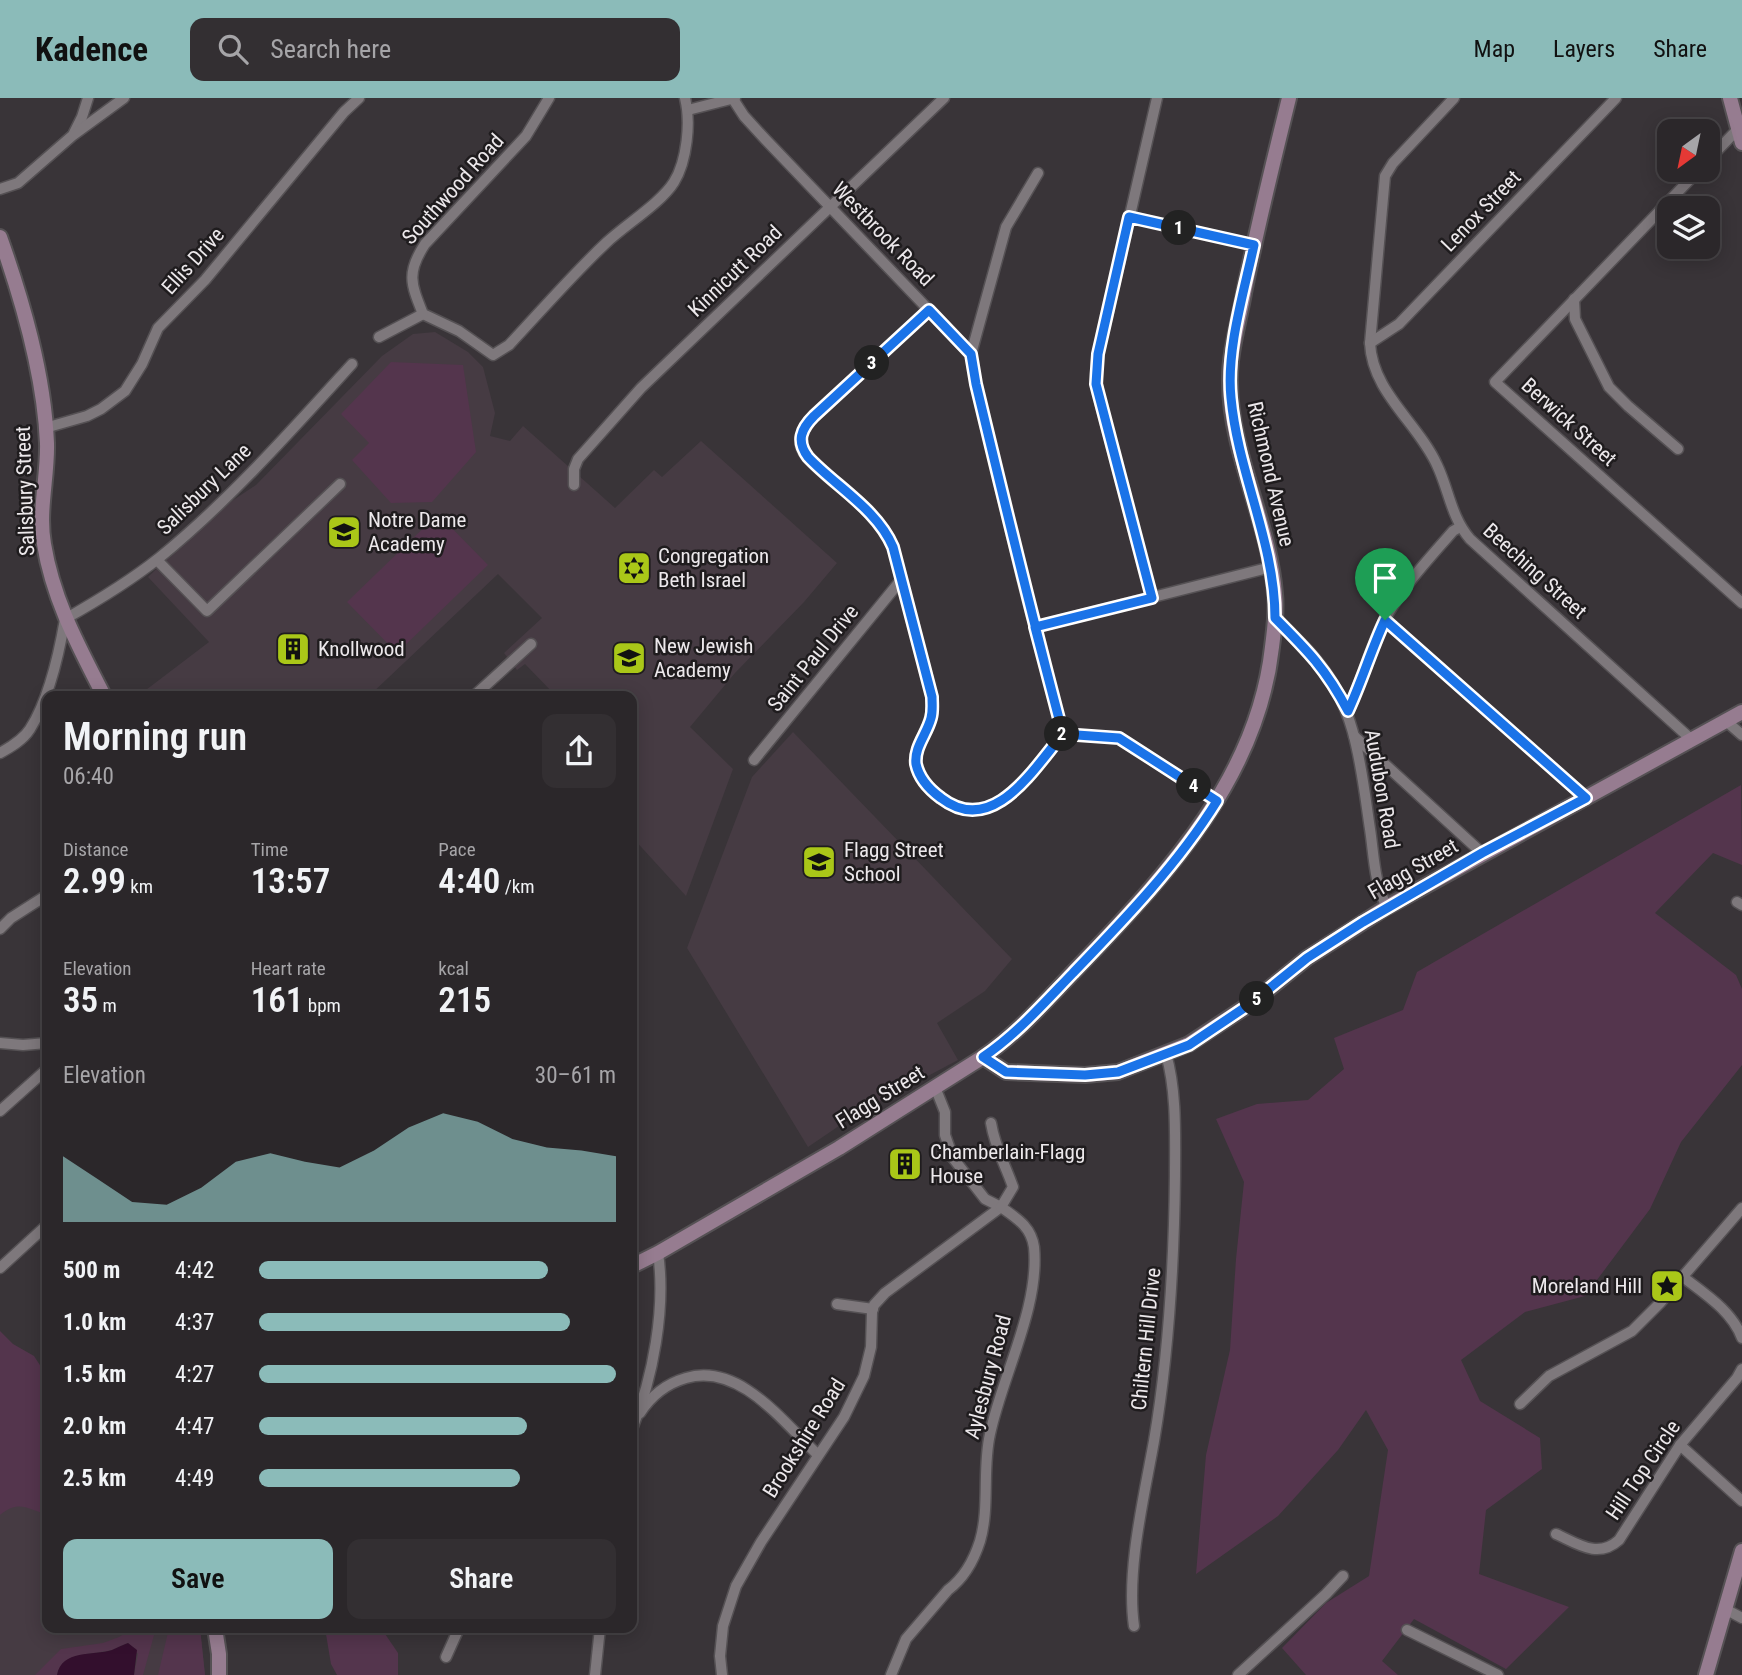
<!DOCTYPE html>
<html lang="en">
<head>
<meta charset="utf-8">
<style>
	:root { --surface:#2b272a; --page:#332f32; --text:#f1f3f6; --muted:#a6a5a8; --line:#474447; --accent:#8bbbb9 }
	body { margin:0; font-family:"Roboto Condensed",sans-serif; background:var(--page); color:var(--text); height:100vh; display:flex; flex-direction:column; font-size:26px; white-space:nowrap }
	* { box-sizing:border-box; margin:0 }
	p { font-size:23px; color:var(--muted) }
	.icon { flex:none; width:38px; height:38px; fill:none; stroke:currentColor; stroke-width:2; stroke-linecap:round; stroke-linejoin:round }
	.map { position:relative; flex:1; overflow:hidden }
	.panel { position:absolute; left:42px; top:593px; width:595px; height:942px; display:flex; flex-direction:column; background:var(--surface); border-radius:14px; box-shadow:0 4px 18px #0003,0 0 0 2px var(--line) }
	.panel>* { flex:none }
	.needle { width:46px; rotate:213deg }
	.tools { position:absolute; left:1657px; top:21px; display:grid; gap:14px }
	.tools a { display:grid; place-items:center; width:63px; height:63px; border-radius:14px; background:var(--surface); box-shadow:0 4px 18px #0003,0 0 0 2px var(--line); font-size:35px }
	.pin { position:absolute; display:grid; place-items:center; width:60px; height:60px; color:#fff; margin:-72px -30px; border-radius:50% 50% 50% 0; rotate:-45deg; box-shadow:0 0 7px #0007 }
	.pin .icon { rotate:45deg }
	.km { position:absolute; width:35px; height:35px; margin:-18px; border-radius:50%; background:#222; color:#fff; font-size:19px; line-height:35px; text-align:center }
	.round { display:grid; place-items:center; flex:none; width:74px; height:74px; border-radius:14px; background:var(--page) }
	.summary { display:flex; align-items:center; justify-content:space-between; height:119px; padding:0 21px }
	h1 { font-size:38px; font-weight:600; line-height:52px }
	.metrics { display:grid; grid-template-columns:repeat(3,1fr); gap:10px; height:119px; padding:7px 21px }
	.metrics div { display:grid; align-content:center }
	.metrics b { font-size:35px; font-weight:600 }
	.metrics small { font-size:19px; font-weight:400 }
	.metrics p { font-size:19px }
	.chart { height:196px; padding:14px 21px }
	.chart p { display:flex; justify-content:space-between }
	.chart svg { width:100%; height:126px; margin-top:7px; fill:var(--accent); opacity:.7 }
	.primary-button { display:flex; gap:14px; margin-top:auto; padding:14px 21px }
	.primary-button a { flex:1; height:80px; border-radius:14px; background:var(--accent); color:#111; font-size:28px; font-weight:600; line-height:80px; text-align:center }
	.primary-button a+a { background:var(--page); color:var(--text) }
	ul { padding:0 21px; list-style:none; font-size:23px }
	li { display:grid; grid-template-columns:112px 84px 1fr; align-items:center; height:52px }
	li i { height:18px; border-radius:9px; background:var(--accent) }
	header { display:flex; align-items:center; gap:42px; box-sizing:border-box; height:98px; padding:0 35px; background:var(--accent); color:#111 }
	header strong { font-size:33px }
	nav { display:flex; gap:38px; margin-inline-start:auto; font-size:24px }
	.search { width:490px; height:63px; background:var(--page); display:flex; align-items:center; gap:18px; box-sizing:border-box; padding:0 24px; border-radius:14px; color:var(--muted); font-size:26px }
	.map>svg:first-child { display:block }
</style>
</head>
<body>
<header>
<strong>Kadence</strong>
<div class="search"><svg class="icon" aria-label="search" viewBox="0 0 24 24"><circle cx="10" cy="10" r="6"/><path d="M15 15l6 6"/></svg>Search here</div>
<nav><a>Map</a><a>Layers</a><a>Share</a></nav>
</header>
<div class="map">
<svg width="1742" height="1577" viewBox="0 0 1742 1577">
	<rect width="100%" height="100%" fill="#393438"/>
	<!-- built -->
	<g fill="#463b43">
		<polygon points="435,234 468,254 483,269 495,315 490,338 510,343 523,328 615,410 654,372 662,379 701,343 837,465 804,504 735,575 690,629 733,671 686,798 632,739 632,598 556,598 525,566 517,572 504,555 542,520 498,476 369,598 138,598 209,544 148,479 215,414 256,387 382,258 413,236"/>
		<polygon points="793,634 1012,861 985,893 937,925 958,962 858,1015 808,1049 687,850 752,679"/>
		<polygon points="47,1339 47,1530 200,1530 205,1577 0,1577 0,1406"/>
	</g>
	<!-- green -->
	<g fill="#54354d">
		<polygon points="391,264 463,267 476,354 432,404 391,405 352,362 369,345 341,316"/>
		<polygon points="438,416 488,467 397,555 347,504"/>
		<polygon points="1741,687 1742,767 1713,755 1655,815 1736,877 1742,891 1742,967 1681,1044 1650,1111 1585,1198 1525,1214 1461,1262 1480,1303 1540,1340 1542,1371 1486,1412 1479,1476 1569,1509 1506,1571 1414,1521 1382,1563 1398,1577 1306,1577 1282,1550 1326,1505 1369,1478 1388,1352 1366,1312 1338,1352 1278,1418 1196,1476 1206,1357 1230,1252 1236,1161 1244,1084 1216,1021 1257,1006 1308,1002 1344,971 1334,940 1403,912 1417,874"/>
		<path d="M0,1233L13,1246L34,1258L47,1278V1416C27,1412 20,1401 0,1417Z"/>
		<path d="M134,1530H156L143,1577H134L138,1556L128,1545C122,1547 117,1550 112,1552C93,1557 62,1553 57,1577H35L61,1551L103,1545L119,1539Z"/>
		<polygon points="169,1530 200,1530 205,1577 158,1577"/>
		<polygon points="325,1530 381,1530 398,1555 398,1577 337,1577 331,1566"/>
	</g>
	<!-- water -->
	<path fill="#330f2d" d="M128,1545L137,1552L134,1577H57C62,1551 93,1558 112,1552C117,1550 122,1547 128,1545Z"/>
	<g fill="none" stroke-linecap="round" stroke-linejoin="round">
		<!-- street casing -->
		<g stroke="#555154" stroke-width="13">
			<g id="street">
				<path d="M549,0L526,38L425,146C406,175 411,186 423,216L459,233L493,257L509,247C541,213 572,177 606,145C625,127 661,105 674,84C687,63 691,24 685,0"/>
				<path d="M1454,0L1393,65L1385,78L1370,245C1372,294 1418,325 1437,367C1449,392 1451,419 1470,441L1692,642"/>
				<polyline points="733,1 744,18 766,42 971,256 976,286 1024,487 1063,636"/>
				<polyline points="688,12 735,0"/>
				<polyline points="74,35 82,19 88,0"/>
				<polyline points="1708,62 1738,31"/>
				<polyline points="1699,72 1495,284 1742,505"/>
				<polyline points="0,91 18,85 72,38 124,0"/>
				<polyline points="1130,119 1254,147"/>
				<polyline points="1574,201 1575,221 1609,289 1628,308 1678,351"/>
				<path d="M929,212L809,323C804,331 799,338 801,348C804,360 818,369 826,377C850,398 881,419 893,449L932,599C932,606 933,613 931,620C927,636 914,649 916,666C918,680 930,692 941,700C993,740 1034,670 1063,636"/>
				<polyline points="379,239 423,216"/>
				<polyline points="1370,245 1399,226 1616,0"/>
				<polyline points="971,256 1006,129 1038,75"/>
				<polyline points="45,330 87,318 101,311 125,293 142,266 158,230 205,182 344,14 359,0"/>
				<polyline points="574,387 574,371 578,361 641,290 944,0"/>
				<polyline points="157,462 207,513 340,386"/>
				<polyline points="1152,500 1098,295 1096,276 1098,256 1157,0"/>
				<path d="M1275,521C1289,534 1305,547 1317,563C1357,611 1361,671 1370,731C1374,757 1374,785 1387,809"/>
				<polyline points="1385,522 1586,700"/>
				<polyline points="1035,529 1271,469"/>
				<polyline points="474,598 531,546"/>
				<path d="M1348,613C1362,584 1369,552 1384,523C1402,489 1428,462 1453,433L1460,429"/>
				<polyline points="1726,623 1742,637"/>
				<polyline points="1063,636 1119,640 1217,703"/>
				<polyline points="1354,638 1482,755"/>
				<path d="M0,655C11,649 23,642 30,631C49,601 59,556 65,521C97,503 130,483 159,460C228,404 292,332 352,266"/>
				<polyline points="754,662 901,482"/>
				<polyline points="1737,804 1742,807"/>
				<polyline points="0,831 11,820 47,797"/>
				<polyline points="0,945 23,947 47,945"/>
				<polyline points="0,1013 47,971"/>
				<polyline points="0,1170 47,1127"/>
				<path d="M1683,1179C1705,1196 1732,1213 1742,1240"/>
				<polyline points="837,1206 873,1211"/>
				<polyline points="1520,1306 1549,1278 1632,1233 1660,1205 1742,1110"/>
				<path d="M640,1315C651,1298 665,1286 686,1280C739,1264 783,1324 818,1357"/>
				<path d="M632,1331C653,1280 666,1210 658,1155"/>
				<polyline points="1680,1347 1742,1403"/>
				<path d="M1556,1436C1578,1446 1598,1461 1619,1442L1680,1347L1737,1280L1742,1271"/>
				<polyline points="1725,1511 1742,1520"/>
				<path d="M1134,1528C1126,1473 1144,1399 1154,1343C1169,1255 1174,1167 1175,1078C1175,1039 1177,994 1166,956"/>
				<polyline points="1407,1532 1498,1577"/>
				<polyline points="446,1559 459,1530"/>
				<polyline points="595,1577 600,1530"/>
				<polyline points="722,1577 720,1558 723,1528 736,1488 761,1444 844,1319 864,1278 871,1249 872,1214 874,1207 885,1195 1001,1109 985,1101 953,1060 945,1037 945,1014 935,989"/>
				<path d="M891,1577L906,1541L948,1492C964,1480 974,1462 980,1443C990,1409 982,1371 990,1336C1002,1278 1040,1209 1034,1149C1031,1128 1016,1120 1001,1109L1013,1089C1005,1066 995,1050 991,1025"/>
				<polyline points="1238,1577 1326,1496 1343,1478"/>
			</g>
		</g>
		<!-- secondary casing -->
		<g stroke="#555154" stroke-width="18">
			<g id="secondary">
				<polyline points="1730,0 1742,45"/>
				<path d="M0,139C23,204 44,276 47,345C48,378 38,413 44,446C53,502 79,549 104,598"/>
				<path d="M983,959C1022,932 1052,896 1085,862C1170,773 1258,677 1272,549C1274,532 1277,514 1275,496C1270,427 1230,354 1230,285C1229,255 1239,224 1244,195C1257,129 1273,65 1289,0"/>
				<polyline points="632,1168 658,1155 839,1050 983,959 1006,974 1085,977 1118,974 1189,946 1250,906 1307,860 1387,809 1742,614"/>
				<polyline points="215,1530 219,1556 219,1577"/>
				<polyline points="1706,1577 1742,1453"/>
			</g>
		</g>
		<!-- street -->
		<use href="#street" stroke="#7e787c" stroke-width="10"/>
		<!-- secondary -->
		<use href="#secondary" stroke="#967c90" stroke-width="14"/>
	</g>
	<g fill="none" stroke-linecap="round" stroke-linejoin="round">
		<!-- route casing -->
		<g stroke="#fff" stroke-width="14">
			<path id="route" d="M1385,522C1371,552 1362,583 1348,613C1326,571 1308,553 1275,520C1275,445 1238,375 1231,300C1226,252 1244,194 1254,147L1129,119L1098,256L1096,286L1152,500L1035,529L1063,636C1034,670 993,740 941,700C930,692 919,680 916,666C914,649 927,636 931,620C933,613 932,606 932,599L893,449C877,411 835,388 808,359C796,343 801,331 814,318L929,212L971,256L976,286C1004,403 1032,519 1063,636L1119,640L1217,703C1178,766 1124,822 1073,875C1044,905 1017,936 983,959L1006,974L1085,977L1118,974L1189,947L1250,906L1307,860L1363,824L1482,755L1586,700L1385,522"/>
		</g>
		<!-- route -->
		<use href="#route" stroke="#1a73e8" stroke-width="9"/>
	</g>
	<!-- icons -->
	<defs>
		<g id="school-square" transform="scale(1.75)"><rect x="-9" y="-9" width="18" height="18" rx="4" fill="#aac718" stroke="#1f1c1e"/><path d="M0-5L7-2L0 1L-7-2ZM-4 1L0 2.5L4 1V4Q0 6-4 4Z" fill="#111"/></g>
		<g id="synagogue-square" transform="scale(1.75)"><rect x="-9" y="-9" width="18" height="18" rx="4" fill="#aac718" stroke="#1f1c1e"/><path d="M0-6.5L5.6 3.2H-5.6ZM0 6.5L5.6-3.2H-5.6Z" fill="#111"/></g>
		<g id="building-square" transform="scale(1.75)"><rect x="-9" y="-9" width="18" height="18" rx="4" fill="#aac718" stroke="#1f1c1e"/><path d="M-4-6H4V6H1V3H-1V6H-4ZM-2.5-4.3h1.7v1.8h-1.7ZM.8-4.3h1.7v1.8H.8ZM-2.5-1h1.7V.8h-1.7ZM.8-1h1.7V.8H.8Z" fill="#111"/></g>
		<g id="sight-square" transform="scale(1.75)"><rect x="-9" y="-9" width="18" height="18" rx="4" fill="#aac718" stroke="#1f1c1e"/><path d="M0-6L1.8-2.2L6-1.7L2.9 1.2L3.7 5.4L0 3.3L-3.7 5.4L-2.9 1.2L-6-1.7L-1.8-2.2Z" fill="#111"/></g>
	</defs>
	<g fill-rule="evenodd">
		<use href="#school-square" x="344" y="434"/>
		<use href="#synagogue-square" x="634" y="470"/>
		<use href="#building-square" x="293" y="551"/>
		<use href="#school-square" x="629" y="560"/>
		<use href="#school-square" x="819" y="764"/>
		<use href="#building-square" x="905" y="1066"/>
		<use href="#sight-square" x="1667" y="1188"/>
	</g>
	<g text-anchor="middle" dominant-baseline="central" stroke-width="5" stroke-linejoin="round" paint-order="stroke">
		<!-- street labels -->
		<g font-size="21" fill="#ece8eb" stroke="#1f1c1e">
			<text transform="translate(453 91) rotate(-48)">Southwood Road</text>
			<text transform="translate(1481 113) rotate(-46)">Lenox Street</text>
			<text transform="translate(883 136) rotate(46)">Westbrook Road</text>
			<text transform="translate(193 163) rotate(-48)">Ellis Drive</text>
			<text transform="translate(735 173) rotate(-44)">Kinnicutt Road</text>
			<text transform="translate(1569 324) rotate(42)">Berwick Street</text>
			<text transform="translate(1271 376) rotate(77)">Richmond Avenue</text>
			<text transform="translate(204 391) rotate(-44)">Salisbury Lane</text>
			<text transform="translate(25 393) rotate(-92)">Salisbury Street</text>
			<text transform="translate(1535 473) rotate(42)">Beeching Street</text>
			<text transform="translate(813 560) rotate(-51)">Saint Paul Drive</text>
			<text transform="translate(1382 691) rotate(80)">Audubon Road</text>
			<text transform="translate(1413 771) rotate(-30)">Flagg Street</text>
			<text transform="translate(880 999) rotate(-32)">Flagg Street</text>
			<text transform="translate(1146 1241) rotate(-84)">Chiltern Hill Drive</text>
			<text transform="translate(988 1279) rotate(-75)">Aylesbury Road</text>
			<text transform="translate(804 1340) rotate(-58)">Brookshire Road</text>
			<text transform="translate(1643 1372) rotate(-56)">Hill Top Circle</text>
		</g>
		<!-- poi labels -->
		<g font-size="21" fill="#ece8eb" stroke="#1f1c1e" text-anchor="start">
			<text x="368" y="422">Notre Dame<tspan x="368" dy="24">Academy</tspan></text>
			<text x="658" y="458">Congregation<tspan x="658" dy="24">Beth Israel</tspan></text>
			<text x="654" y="548">New Jewish<tspan x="654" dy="24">Academy</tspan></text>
			<text x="318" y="551">Knollwood</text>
			<text x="844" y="752">Flagg Street<tspan x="844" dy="24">School</tspan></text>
			<text x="930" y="1054">Chamberlain-Flagg<tspan x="930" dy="24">House</tspan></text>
			<text x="1642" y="1188" text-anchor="end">Moreland Hill</text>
		</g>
	</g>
</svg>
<div class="tools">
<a><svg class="needle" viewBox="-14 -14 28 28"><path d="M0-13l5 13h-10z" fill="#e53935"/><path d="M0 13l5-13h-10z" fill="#a6a5a8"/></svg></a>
<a><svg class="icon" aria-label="layers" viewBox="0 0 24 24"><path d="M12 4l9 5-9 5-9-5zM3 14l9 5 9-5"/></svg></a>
</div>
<div class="pin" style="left:1385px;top:522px;background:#1e9e55"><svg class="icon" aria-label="arrive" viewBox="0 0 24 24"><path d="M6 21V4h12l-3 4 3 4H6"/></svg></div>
<b class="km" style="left:1179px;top:130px">1</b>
<b class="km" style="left:1062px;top:636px">2</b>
<b class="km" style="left:872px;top:265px">3</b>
<b class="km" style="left:1194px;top:688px">4</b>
<b class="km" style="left:1257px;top:901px">5</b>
<section class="panel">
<div class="summary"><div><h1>Morning run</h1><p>06:40</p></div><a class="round"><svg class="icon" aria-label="share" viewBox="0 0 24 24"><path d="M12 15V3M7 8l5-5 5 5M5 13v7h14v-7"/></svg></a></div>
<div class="metrics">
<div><p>Distance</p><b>2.99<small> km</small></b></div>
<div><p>Time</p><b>13:57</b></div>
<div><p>Pace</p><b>4:40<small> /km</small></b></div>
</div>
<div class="metrics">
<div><p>Elevation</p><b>35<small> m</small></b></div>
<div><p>Heart rate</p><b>161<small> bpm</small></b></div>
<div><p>kcal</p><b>215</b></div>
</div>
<div class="chart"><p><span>Elevation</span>30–61 m</p>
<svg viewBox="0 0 160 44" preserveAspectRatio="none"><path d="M0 44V21L10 29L20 37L30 38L40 32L50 23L60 20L70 23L80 25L90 19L100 11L110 6L120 9L130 15L140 18L150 19L160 21V44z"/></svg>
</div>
<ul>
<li><b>500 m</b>4:42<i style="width:81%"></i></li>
<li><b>1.0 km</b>4:37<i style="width:87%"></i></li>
<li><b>1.5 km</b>4:27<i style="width:100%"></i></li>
<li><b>2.0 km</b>4:47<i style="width:75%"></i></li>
<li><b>2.5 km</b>4:49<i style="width:73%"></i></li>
</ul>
<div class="primary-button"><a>Save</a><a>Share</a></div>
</section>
</div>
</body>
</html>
